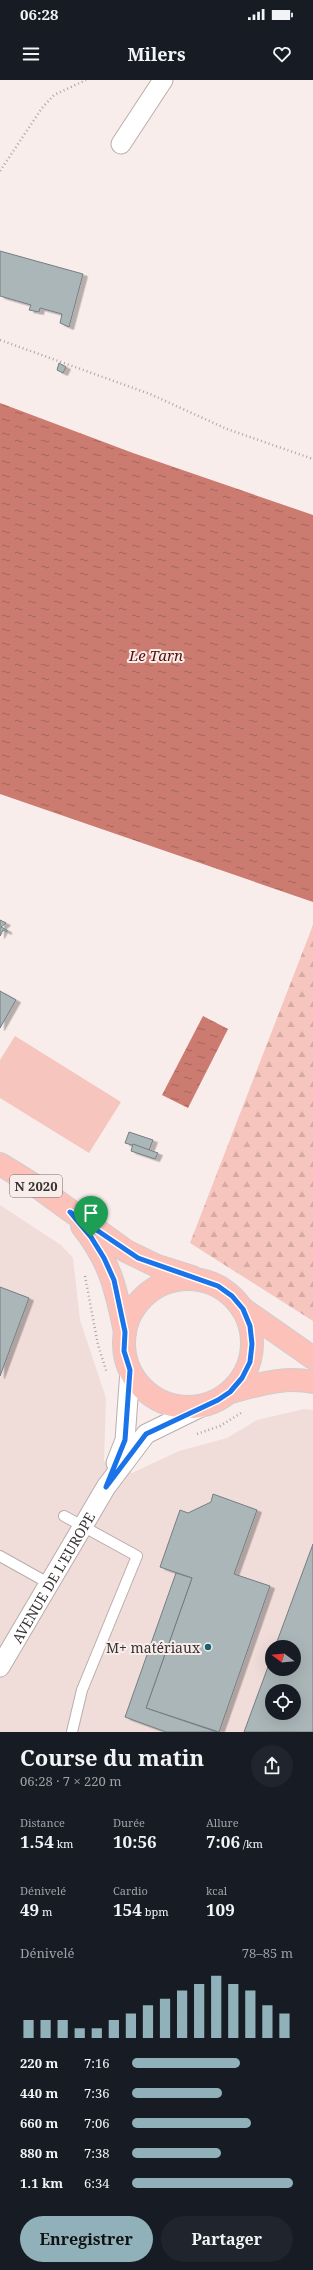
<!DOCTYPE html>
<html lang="fr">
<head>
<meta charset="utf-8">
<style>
	:root { --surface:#171b24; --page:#20242c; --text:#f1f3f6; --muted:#9ea1a6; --accent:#90b1ba }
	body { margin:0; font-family:"Noto Serif",serif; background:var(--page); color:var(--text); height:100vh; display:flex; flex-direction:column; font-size:15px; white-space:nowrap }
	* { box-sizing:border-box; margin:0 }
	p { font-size:13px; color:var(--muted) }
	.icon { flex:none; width:22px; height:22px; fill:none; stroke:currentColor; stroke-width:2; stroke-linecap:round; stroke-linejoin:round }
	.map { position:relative; height:1652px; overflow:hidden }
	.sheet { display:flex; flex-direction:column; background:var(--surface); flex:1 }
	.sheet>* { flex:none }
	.needle { width:26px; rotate:286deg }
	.fabs { position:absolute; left:265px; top:1560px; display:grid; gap:8px }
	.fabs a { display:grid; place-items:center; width:36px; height:36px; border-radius:50%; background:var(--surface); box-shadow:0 4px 16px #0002; font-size:20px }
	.pin { position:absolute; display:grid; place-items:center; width:34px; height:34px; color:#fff; margin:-41px -17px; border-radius:50% 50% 50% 0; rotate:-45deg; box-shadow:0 0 4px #0007 }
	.pin .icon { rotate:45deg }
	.round { display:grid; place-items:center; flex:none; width:42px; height:42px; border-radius:21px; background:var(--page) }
	.head { display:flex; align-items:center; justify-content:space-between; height:68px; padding:0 20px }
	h1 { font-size:22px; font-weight:700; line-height:30px }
	.stats { display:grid; grid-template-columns:repeat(3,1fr); gap:6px; height:68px; padding:4px 20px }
	.stats div { display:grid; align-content:center }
	.stats b { font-size:17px; font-weight:700 }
	.stats small { font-size:11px; font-weight:400 }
	.stats p { font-size:11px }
	.chart { height:112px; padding:8px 20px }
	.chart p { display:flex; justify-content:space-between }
	.chart svg { width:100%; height:72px; margin-top:4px; stroke:var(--accent); stroke-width:6 }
	.cta { display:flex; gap:8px; margin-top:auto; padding:8px 20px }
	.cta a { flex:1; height:46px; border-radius:24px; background:var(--accent); color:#111; font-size:16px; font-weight:700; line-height:46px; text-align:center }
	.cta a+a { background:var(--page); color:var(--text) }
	ul { padding:0 20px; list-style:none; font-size:13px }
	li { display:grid; grid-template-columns:64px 48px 1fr; align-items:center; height:30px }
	li i { height:10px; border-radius:5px; background:var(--accent) }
	.status { display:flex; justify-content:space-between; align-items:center; height:28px; padding:0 20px; background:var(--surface); direction:ltr }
	.status svg { height:11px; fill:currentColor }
	header { display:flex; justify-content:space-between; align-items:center; height:52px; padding:0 20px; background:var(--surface); font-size:18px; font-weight:700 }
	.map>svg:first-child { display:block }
</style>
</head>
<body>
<div class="status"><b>06:28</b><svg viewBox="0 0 49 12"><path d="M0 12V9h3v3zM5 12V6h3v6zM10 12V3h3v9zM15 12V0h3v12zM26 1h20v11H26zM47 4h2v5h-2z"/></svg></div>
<header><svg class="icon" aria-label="menu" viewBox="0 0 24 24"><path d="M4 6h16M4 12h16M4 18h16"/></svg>Milers<svg class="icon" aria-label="heart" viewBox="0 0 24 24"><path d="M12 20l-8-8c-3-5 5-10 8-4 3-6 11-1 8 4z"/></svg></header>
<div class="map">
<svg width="313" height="1652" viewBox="0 0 313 1652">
	<defs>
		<pattern id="forest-firs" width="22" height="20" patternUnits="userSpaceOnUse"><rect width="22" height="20" fill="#f6c5bd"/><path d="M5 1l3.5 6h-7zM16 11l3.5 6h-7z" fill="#d4aaa3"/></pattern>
		<pattern id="water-ripples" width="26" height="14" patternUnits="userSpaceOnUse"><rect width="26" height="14" fill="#cb7b6f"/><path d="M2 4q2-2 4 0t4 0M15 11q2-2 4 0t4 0" fill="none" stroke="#a6655c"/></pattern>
		<filter id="shadow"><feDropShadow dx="4.5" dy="2.5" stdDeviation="0" flood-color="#0004"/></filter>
	</defs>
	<rect width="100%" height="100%" fill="#f9edeb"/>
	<!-- built -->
	<path fill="#f0ddda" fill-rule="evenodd" d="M0,1125L61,1165L73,1178L80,1240L106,1318L104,1381L132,1393L179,1371L227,1358L257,1340L304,1329L313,1330V1652H0ZM272,1567H294V1589H272ZM272,1611H294V1633H272Z"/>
	<!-- green -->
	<polygon fill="#f6c5bd" points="15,956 121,1022 89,1073 0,1018 0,980"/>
	<!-- forest -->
	<polygon fill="url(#forest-firs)" points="313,845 313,1241 190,1163"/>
	<!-- water -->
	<g fill="url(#water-ripples)">
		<polygon points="0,323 133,373 313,435 313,822 0,714"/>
		<polygon points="203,936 228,949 188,1028 162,1015"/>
	</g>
	<!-- building -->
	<g fill="#abb6b8" stroke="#747e81" fill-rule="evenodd" filter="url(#shadow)">
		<polygon points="0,171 83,194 69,247 60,243 62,234 40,228 39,232 29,230 31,225 0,216"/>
		<polygon points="59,283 66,287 63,293 57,290"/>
		<polygon points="0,840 6,843 1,847 7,850 7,852 3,850 0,856"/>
		<polygon points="0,911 16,920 0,948"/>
		<polygon points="129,1052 153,1060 149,1070 125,1063"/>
		<polygon points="133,1064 158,1073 155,1079 131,1071"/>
		<polygon points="0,1207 29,1218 0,1296"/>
		<polygon points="213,1414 257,1430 234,1494 270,1506 219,1652 146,1628 192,1498 160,1487 180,1430 188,1433 211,1422"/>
		<path d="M313,1464V1652H244L272,1576V1589H294V1567H275ZM272,1611H294V1633H272Z"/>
		<polygon points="176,1493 192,1498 146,1628 217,1652 166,1652 125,1637"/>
	</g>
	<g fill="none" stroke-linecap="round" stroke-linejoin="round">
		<!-- lane casing -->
		<g stroke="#b9aeac" stroke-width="12">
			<g id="lane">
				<polyline points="64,1436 137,1476 82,1610 72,1652"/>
				<polyline points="0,1476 50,1504"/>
			</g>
		</g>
		<!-- street casing -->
		<g stroke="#b9aeac" stroke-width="21">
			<g id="street">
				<polyline points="121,64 163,0"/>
				<polyline points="116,1383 125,1360 130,1290"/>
				<path id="s1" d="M0,1587L106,1407L146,1354L205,1325"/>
			</g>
		</g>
		<!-- primary casing -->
		<g stroke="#cfcece" stroke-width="24">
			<g id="primary">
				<polyline points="0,1084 39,1108 126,1171 157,1186 192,1197"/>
				<path d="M82,1146C110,1181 116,1209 125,1252"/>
				<circle cx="188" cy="1263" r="64"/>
				<polyline points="243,1229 313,1278"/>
				<path d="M230,1312C258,1305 284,1296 313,1302"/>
			</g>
		</g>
		<!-- path -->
		<g stroke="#aea5a3" stroke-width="2.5" stroke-dasharray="1 3" stroke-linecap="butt">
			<polyline points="0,91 42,28 54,15 86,0"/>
			<polyline points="0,260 150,314 227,349 313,379"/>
			<polyline points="85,1196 98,1265 107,1293"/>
			<polyline points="197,1354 220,1346 241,1333"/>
		</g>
		<!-- lane -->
		<use href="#lane" stroke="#fff" stroke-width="10"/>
		<!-- street -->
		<use href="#street" stroke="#fff" stroke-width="19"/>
		<!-- primary -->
		<use href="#primary" stroke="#fcc1b8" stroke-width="22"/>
	</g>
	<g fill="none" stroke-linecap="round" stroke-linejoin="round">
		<!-- route casing -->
		<g stroke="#fff" stroke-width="8">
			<polygon id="route" points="70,1132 138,1178 218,1206 232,1216 243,1229 250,1246 252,1264 250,1282 242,1298 230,1312 218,1320 146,1354 106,1407 125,1360 130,1290 124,1271 125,1252 114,1200 104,1178 91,1157"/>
		</g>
		<!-- route -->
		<use href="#route" stroke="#1a73e8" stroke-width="5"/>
	</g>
	<!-- markers -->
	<circle fill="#196170" stroke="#f9edeb" stroke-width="1.5" cx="208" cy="1567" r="4"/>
	<g text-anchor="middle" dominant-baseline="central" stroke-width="4" stroke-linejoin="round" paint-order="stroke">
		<!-- shield labels -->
		<rect fill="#f9edeb" stroke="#716b6a" stroke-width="1" x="10" y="1095" width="52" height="22" rx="3"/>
		<g font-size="13" font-weight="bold" fill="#373332">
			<text x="36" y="1106">N 2020</text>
		</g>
		<!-- street labels -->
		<g font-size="14" fill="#373332" stroke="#f9edeb">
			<text stroke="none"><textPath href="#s1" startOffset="104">AVENUE DE L'EUROPE</textPath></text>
		</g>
		<!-- poi labels -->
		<g font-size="14" fill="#373332" stroke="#f9edeb" text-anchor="end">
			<text x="200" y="1567">M+ matériaux</text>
		</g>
		<!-- water labels -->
		<g font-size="15" font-style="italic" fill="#570e09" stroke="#f9edeb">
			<text x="156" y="575">Le Tarn</text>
		</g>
	</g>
</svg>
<div class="fabs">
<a><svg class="needle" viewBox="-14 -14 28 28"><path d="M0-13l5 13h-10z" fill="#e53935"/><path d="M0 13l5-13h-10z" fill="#9ea1a6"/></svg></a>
<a><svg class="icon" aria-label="locate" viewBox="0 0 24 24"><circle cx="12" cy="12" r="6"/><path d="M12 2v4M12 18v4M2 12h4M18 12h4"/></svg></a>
</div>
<div class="pin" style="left:91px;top:1157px;background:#1e9e55"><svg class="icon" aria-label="arrive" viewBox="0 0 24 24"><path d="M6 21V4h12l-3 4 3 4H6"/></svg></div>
</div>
<section class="sheet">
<div class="head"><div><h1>Course du matin</h1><p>06:28 · 7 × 220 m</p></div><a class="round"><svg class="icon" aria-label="share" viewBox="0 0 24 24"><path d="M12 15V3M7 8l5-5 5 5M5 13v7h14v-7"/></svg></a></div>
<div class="stats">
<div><p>Distance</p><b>1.54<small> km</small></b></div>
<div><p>Durée</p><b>10:56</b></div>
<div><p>Allure</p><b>7:06<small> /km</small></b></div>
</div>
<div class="stats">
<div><p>Dénivelé</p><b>49<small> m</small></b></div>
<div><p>Cardio</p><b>154<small> bpm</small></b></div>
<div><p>kcal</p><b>109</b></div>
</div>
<div class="chart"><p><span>Dénivelé</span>78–85 m</p>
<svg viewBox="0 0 160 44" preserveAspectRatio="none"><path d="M5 44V33M15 44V33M25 44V33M35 44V38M45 44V38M55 44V33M65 44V29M75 44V24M85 44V20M95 44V15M105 44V11M115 44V6M125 44V11M135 44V15M145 44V24M155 44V29"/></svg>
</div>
<ul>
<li><b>220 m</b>7:16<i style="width:67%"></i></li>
<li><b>440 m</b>7:36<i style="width:56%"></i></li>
<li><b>660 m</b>7:06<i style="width:74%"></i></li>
<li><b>880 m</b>7:38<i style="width:55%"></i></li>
<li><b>1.1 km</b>6:34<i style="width:100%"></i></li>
</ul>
<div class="cta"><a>Enregistrer</a><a>Partager</a></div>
</section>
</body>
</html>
